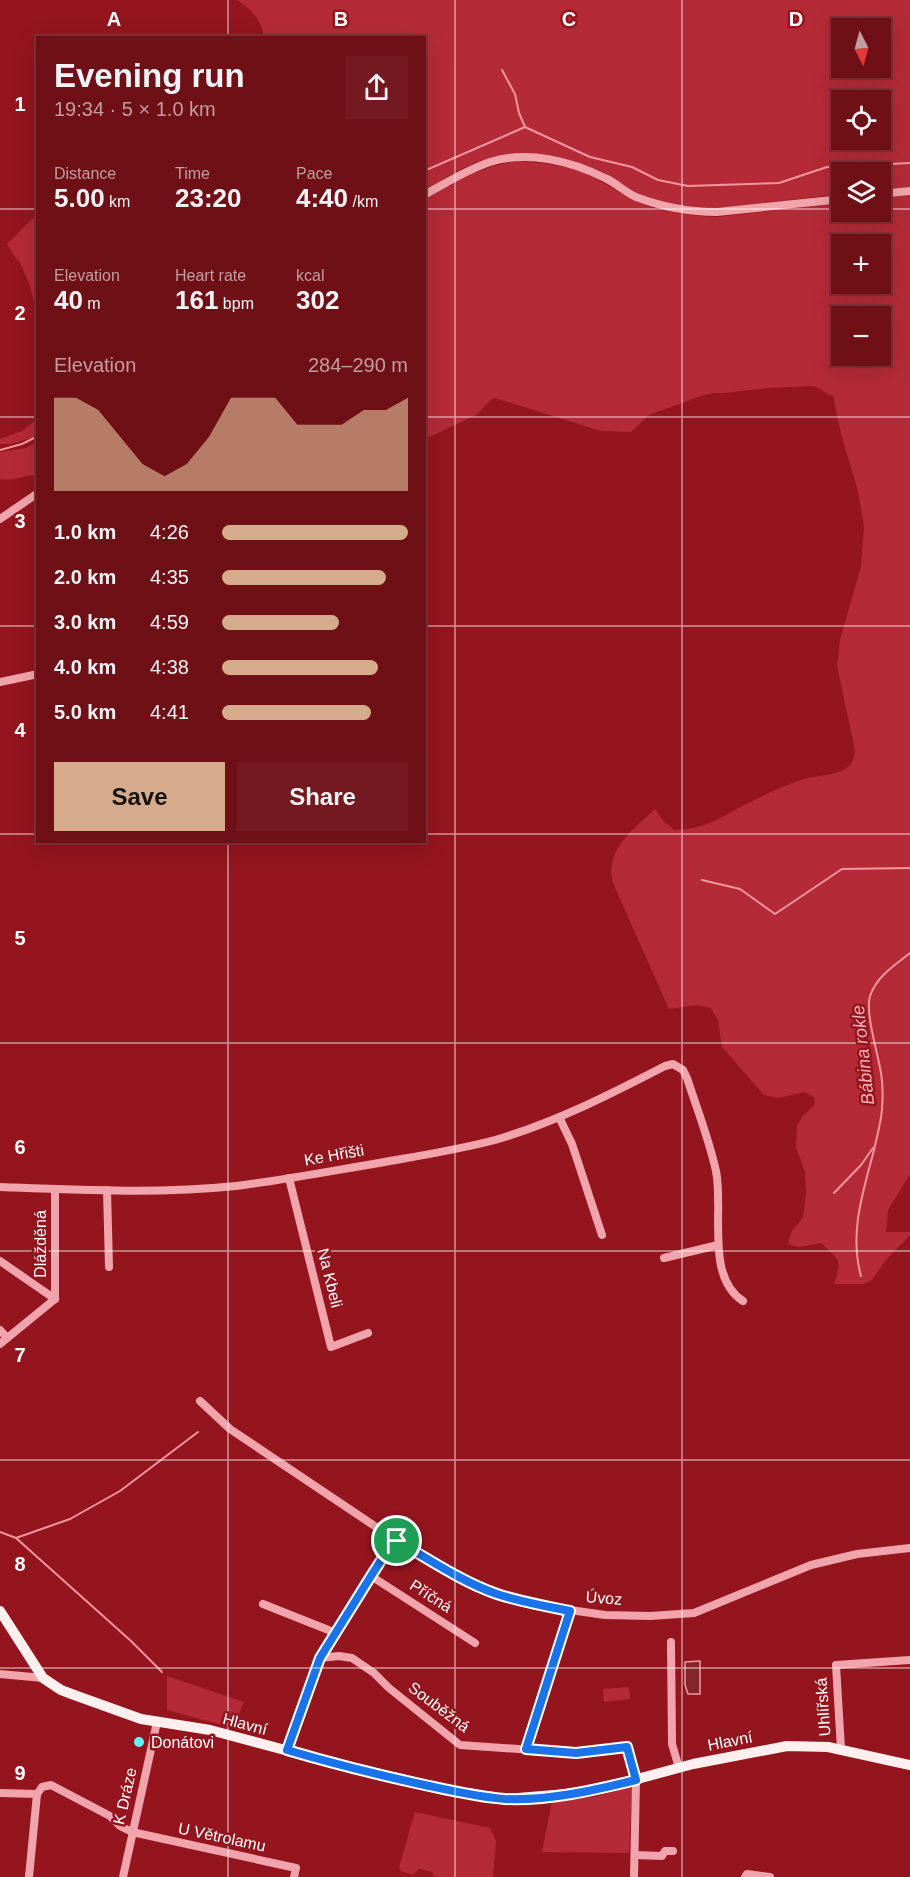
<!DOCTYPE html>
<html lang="en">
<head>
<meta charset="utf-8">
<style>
	:root { --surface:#6f1016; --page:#74191f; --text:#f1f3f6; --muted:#c09da1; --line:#813035; --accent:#d6ab8b }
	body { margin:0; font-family:Arial,sans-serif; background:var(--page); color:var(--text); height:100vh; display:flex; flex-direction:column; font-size:22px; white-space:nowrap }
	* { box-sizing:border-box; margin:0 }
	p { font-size:20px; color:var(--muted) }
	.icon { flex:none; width:33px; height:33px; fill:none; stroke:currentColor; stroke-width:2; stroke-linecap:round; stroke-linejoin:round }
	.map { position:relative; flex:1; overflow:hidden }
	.sheet { position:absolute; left:36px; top:36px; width:390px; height:807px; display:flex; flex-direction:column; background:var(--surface); border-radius:0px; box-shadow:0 6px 24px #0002,0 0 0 2px var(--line) }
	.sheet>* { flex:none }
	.needle { width:39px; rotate:174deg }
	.buttons { position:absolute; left:831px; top:18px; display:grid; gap:12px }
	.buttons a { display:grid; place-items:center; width:60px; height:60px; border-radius:0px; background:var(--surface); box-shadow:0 6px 24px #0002,0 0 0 2px var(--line); font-size:30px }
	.pin { position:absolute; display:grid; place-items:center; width:51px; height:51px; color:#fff; margin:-26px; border:3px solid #fff; border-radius:50%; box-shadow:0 2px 6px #0007 }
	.round { display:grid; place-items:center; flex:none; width:63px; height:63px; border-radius:0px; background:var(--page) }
	.head { display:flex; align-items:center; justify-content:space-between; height:102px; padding:0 18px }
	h1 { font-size:33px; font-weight:700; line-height:45px }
	.stats { display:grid; grid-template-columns:repeat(3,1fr); gap:9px; height:102px; padding:6px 18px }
	.stats div { display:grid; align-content:center }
	.stats b { font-size:26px; font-weight:700 }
	.stats small { font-size:16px; font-weight:400 }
	.stats p { font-size:16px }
	.chart { height:168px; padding:12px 18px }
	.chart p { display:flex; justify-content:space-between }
	.chart svg { width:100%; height:108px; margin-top:6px; fill:var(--accent); opacity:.7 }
	.cta { display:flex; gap:12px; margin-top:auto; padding:12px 18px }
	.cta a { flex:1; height:69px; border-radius:0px; background:var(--accent); color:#111; font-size:24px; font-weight:700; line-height:69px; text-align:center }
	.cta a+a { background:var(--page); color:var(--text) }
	ul { padding:0 18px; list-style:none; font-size:20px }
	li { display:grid; grid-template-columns:96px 72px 1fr; align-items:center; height:45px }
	li i { height:15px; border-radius:8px; background:var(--accent) }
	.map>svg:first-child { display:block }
</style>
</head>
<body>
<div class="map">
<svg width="910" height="1877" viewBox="0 0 910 1877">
	<rect width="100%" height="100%" fill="#94151e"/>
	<!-- green -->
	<g fill="#b42b37" fill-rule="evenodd">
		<path d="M237,0H910V187L881,190L880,172H842L841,194L717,208C690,207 661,204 636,192C626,187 616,178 605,173C562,153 518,146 472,164C456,171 440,181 425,190L424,38L264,37C260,18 253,11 237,0ZM842,28H880V68H842ZM842,100H880V140H842Z"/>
		<path d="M517,161C539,163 560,164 581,172C599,179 614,189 631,199C656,212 689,216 717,217L841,203L842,212H880L881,199L910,195V1174L888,1210L886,1232H910V1235L885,1261L872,1280L864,1284H834C843,1259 839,1260 821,1243L799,1247L788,1244L792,1231L803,1218L806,1193L805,1172L796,1147L797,1126L802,1117L815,1104L814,1097L804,1092L778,1098L764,1095L722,1047L718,1020L711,1008L697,1005L669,1009L613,883C604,850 633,830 655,809L664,822L675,830C703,830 724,816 748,803C766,794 785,785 804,779C818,775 837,776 848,767C854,762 854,757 855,750L837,666L840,640L861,566L864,527L858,491L841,434L833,396C825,394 821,388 813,386L768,388L724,393H713L701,396L649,415L631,432L601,431L495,398L491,400L476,415L425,439L424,200C458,180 477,168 517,161ZM842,244H880V284H842ZM842,316H880V356H842Z"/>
		<polygon points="37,216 37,314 30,286 20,262 15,257 7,244 31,220"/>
		<polygon points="37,419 37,436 11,444 0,444 0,439 22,431"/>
		<path d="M37,442V475C22,475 15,482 0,479V452L26,448Z"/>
		<polygon points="167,1676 244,1702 233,1728 167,1710"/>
		<polygon points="629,1687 630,1699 604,1702 603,1689"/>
		<polygon points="631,1787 632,1791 629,1853 542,1852 552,1801 593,1797"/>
		<polygon points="415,1812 490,1828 496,1841 493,1877 439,1877 434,1876 432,1872 419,1869 413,1875 401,1871 399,1867"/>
	</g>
	<!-- water -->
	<polygon fill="#84242b" stroke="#f496a0" stroke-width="1.5" points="700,1661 700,1694 688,1694 685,1685 685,1662"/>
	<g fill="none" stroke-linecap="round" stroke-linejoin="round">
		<!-- stream -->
		<g stroke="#f496a0" stroke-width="2">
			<polyline points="502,70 515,94 519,113 525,127"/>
			<polyline points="424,171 525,127 590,157 632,167 658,180 688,186 779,183 827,167 910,163"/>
			<polyline points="0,450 22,444 38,436"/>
			<polyline points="702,880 740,889 775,914 842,869 910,868"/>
			<polyline points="834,1193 861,1165 873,1148"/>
			<path d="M861,1276C849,1233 863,1192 874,1150C877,1136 881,1123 882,1109C883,1097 883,1085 881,1073C878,1054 865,1013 870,996C877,976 895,965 910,953"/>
			<polyline points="0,1532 16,1538 70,1519 120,1491 198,1432"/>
			<polyline points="16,1538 131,1641 162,1672"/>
		</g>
		<!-- minor -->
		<g stroke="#f1a4ab" stroke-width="8">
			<polyline points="880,194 910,191"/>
			<path d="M424,195C446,183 466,170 490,162C527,150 571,161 605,178C616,183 625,192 636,197C662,207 690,212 717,212L842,199"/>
			<polyline points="0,519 38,493"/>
			<polyline points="0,682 38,674"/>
			<polyline points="559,1117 572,1144 602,1235"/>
			<polyline points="289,1178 331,1347 368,1333"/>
			<path d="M0,1187C77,1190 159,1194 236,1186C284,1180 331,1171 379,1163C418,1156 457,1150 495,1140C554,1123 611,1094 665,1066L673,1064L683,1070L687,1078C697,1109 709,1139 716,1171C724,1209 705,1277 743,1301"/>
			<polyline points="107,1190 109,1267"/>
			<polyline points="664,1258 718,1245"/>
			<polyline points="0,1261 55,1299"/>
			<polyline points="55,1299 55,1189"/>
			<polyline points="0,1330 7,1338"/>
			<polyline points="0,1344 55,1299"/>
			<polyline points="200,1401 230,1429 397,1541 455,1575 495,1593 535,1605 605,1615 650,1616 694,1613 811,1565 857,1554 910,1548"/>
			<polyline points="371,1576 475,1643"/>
			<polyline points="263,1604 336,1633"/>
			<polyline points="671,1642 672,1744 679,1768"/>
			<polyline points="320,1658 339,1656 352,1658 374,1673 389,1688 460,1745 577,1753 627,1747 636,1780 634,1877"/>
			<polyline points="0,1674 43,1678"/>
			<polyline points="526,1749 570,1610"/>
			<polyline points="841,1749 836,1665 910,1660"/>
			<polyline points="287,1750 320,1658 371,1576 389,1548 397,1541"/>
			<polyline points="0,1793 37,1794"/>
			<polyline points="635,1855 662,1856 665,1851 673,1851"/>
			<polyline points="29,1877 37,1794 42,1787 51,1785 110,1816 120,1826 132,1832 296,1868 294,1877"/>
			<polyline points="123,1877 157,1722"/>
			<polyline points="745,1877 747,1874 770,1877"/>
		</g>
		<!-- major -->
		<polyline stroke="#ffefef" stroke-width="10" points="0,1611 43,1678 61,1690 77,1696 141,1719 210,1730 345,1766 458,1792 505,1799 567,1794 604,1788 693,1764 787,1746 828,1747 910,1765"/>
	</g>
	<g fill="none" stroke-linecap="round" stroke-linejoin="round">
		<!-- route casing -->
		<g stroke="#fff" stroke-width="12">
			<path id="route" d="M397,1541C429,1559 462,1582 497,1594C521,1602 545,1606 570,1611L526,1749L576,1753L627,1747L636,1780C595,1790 548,1801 505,1799C476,1797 448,1790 420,1784C375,1774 331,1763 287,1750L320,1658L371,1576L389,1548Z"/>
		</g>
		<!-- route -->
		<use href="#route" stroke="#1a73e8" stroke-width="8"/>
	</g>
	<!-- grid -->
	<path fill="none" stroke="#fff" stroke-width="1.5" stroke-opacity="0.55" d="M228,0V38M455,0V1877M682,0V1877M0,209H38M424,209H842M880,209H910M0,417H38M424,417H910M0,626H38M424,626H910M0,834H38M424,834H910M228,842V1877M0,1043H910M0,1251H910M0,1460H910M0,1668H910"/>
	<!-- markers -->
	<circle fill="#65f4ff" stroke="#94151e" stroke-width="2" cx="139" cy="1742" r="6"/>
	<g text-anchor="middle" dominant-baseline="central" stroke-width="5" stroke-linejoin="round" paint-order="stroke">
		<!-- street labels -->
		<g font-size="16" fill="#fff" stroke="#94151e">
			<text transform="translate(334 1155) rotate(-10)">Ke Hřišti</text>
			<text transform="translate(40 1244) rotate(-90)">Dlážděná</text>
			<text transform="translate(330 1278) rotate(76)">Na Kbeli</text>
			<text transform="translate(431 1596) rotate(33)">Příčná</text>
			<text transform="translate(604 1598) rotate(5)">Úvoz</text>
			<text transform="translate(439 1707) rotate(37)">Souběžná</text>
			<text transform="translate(823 1707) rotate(-94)">Uhlířská</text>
			<text transform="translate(245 1724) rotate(15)">Hlavní</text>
			<text transform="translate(730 1741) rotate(-11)">Hlavní</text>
			<text transform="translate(125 1796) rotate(-77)">K Dráze</text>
			<text transform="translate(222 1837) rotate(12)">U Větrolamu</text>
		</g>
		<!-- poi labels -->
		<g font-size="16" fill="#fff" stroke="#94151e" text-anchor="start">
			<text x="151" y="1742">Donátovi</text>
		</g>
		<!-- water labels -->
		<g font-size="18" font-style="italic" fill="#f8b1b7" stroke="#94151e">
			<text transform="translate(863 1055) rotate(-96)">Bábina rokle</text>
		</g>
	</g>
	<g font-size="20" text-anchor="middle" font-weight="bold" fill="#fff" stroke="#94151e" stroke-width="5" stroke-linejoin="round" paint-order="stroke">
		<text x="114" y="26">A</text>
		<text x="341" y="26">B</text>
		<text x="569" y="26">C</text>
		<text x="796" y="26">D</text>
		<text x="20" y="111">1</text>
		<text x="20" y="320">2</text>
		<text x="20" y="528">3</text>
		<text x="20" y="737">4</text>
		<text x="20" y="945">5</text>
		<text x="20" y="1154">6</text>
		<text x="20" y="1362">7</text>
		<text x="20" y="1571">8</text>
		<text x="20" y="1780">9</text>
	</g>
</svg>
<div class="buttons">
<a><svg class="needle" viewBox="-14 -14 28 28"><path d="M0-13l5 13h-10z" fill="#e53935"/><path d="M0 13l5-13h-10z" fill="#c09da1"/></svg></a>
<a><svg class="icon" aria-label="locate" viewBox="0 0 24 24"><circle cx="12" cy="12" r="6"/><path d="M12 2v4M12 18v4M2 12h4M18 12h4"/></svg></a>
<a><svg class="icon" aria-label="layers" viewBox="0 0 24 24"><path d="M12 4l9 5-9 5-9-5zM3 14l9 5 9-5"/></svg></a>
<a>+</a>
<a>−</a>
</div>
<div class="pin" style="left:397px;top:1541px;background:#1e9e55"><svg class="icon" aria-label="arrive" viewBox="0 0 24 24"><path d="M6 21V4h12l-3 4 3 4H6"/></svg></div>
<section class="sheet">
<div class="head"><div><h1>Evening run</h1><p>19:34 · 5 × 1.0 km</p></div><a class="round"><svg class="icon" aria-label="share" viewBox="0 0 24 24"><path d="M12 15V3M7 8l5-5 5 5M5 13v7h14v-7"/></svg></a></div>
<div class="stats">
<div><p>Distance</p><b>5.00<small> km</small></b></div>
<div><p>Time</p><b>23:20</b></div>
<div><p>Pace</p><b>4:40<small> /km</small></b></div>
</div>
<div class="stats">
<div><p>Elevation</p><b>40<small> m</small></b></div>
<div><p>Heart rate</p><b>161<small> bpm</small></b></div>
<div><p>kcal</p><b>302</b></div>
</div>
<div class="chart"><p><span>Elevation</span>284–290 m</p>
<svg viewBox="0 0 160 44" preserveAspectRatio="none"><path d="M0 44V6L10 6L20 11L30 22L40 33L50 38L60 33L70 22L80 6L90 6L100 6L110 17L120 17L130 17L140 11L150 11L160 6V44z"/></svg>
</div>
<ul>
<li><b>1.0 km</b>4:26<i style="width:100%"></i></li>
<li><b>2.0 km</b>4:35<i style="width:88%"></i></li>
<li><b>3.0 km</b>4:59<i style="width:63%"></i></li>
<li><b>4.0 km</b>4:38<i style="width:84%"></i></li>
<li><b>5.0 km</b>4:41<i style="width:80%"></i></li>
</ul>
<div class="cta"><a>Save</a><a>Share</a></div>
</section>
</div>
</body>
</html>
